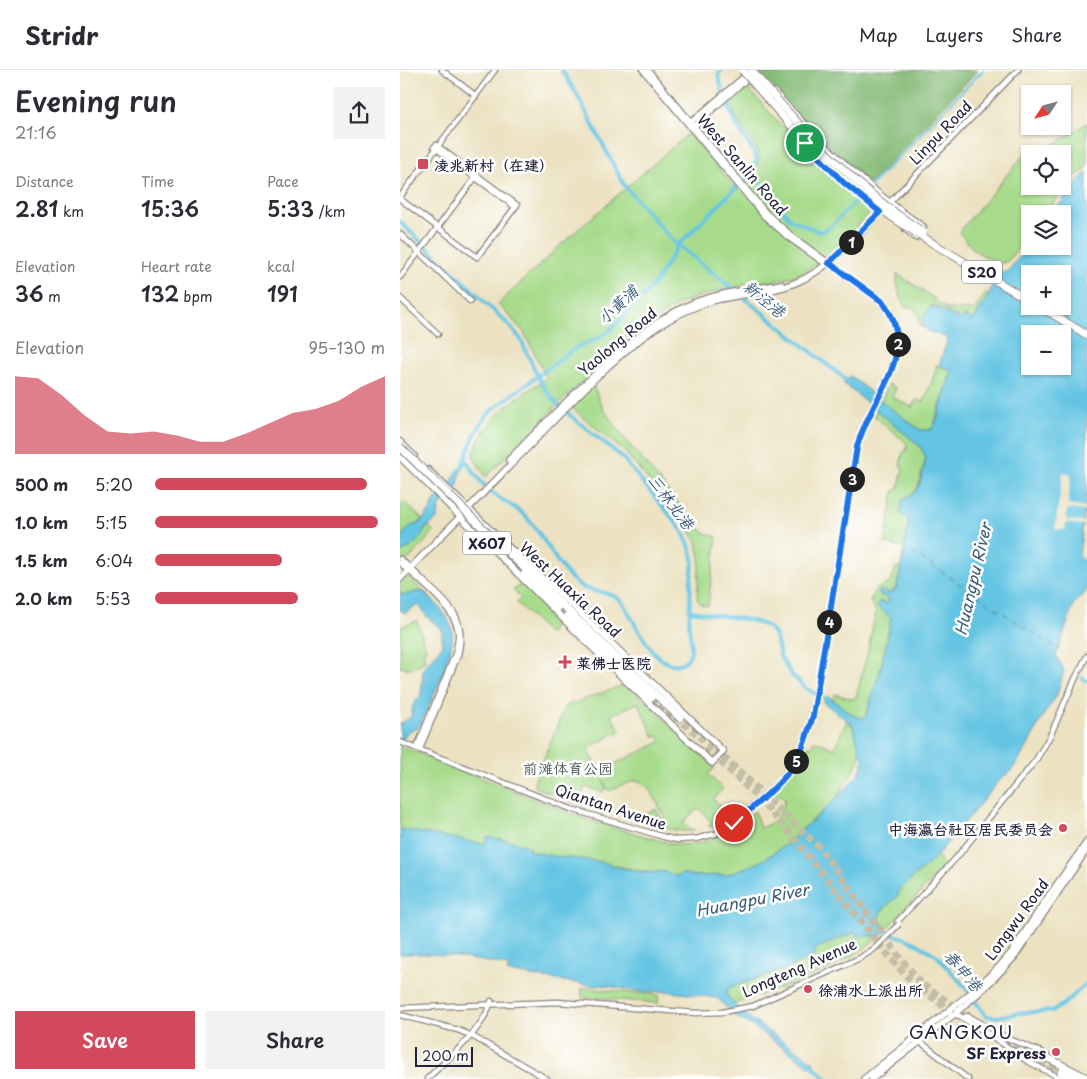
<!DOCTYPE html>
<html lang="en">
<head>
<meta charset="utf-8">
<style>
	:root { --surface:#fff; --page:#f2f2f3; --text:#2b2b33; --muted:#7c7c81; --line:#e1e1e2; --accent:#d1495b }
	body { margin:0; font-family:"Playpen Sans","LXGW WenKai TC",sans-serif; background:var(--page); color:var(--text); height:100vh; display:flex; flex-direction:column; font-size:19px; white-space:nowrap }
	* { box-sizing:border-box; margin:0 }
	p { font-size:16px; color:var(--muted) }
	.icon { flex:none; width:28px; height:28px; fill:none; stroke:currentColor; stroke-width:2; stroke-linecap:round; stroke-linejoin:round }
	.map { position:relative; flex:1; overflow:hidden }
	.side { display:flex; flex-direction:column; background:var(--surface); width:400px }
	.side>* { flex:none }
	.needle { width:32px; rotate:234deg }
	.controls { position:absolute; left:621px; top:15px; display:grid; gap:10px }
	.controls a { display:grid; place-items:center; width:50px; height:50px; border-radius:0px; background:var(--surface); box-shadow:0 1px 4px #0004; font-size:25px }
	.scale { position:absolute; left:15px; bottom:12px; width:58px; box-sizing:border-box; padding-left:5px; border:2px solid #22223b; border-top:0; font-size:14px; line-height:18px; white-space:nowrap; color:#22223b; -webkit-text-stroke:4px #fff; paint-order:stroke }
	.pin { position:absolute; display:grid; place-items:center; width:42px; height:42px; color:#fff; margin:-21px; border:2px solid #fff; border-radius:50%; box-shadow:0 1px 5px #0007 }
	.km { position:absolute; width:25px; height:25px; margin:-12px; border-radius:50%; background:#222; color:#fff; font-size:14px; line-height:25px; text-align:center }
	.round { display:grid; place-items:center; flex:none; width:52px; height:52px; border-radius:0px; background:var(--page) }
	.head { display:flex; align-items:center; justify-content:space-between; height:85px; padding:0 15px }
	h1 { font-size:28px; font-weight:600; line-height:38px }
	.figures { display:grid; grid-template-columns:repeat(3,1fr); gap:8px; height:85px; padding:5px 15px }
	.figures div { display:grid; align-content:center }
	.figures b { font-size:21px; font-weight:600 }
	.figures small { font-size:14px; font-weight:400 }
	.figures p { font-size:14px }
	.chart { height:140px; padding:10px 15px }
	.chart p { display:flex; justify-content:space-between }
	.chart svg { width:100%; height:90px; margin-top:5px; fill:var(--accent); opacity:.7 }
	.cta { display:flex; gap:10px; margin-top:auto; padding:10px 15px }
	.cta a { flex:1; height:58px; border-radius:0px; background:var(--accent); color:#fff; font-size:20px; font-weight:600; line-height:58px; text-align:center }
	.cta a+a { background:var(--page); color:var(--text) }
	ul { padding:0 15px; list-style:none; font-size:16px }
	li { display:grid; grid-template-columns:80px 60px 1fr; align-items:center; height:38px }
	li i { height:12px; border-radius:6px; background:var(--accent) }
	header { display:flex; align-items:center; gap:30px; box-sizing:border-box; height:70px; padding:0 25px; background:var(--surface); border-bottom:1px solid var(--line) }
	header strong { font-size:24px }
	nav { display:flex; gap:28px; margin-inline-start:auto; font-size:18px }
	main { display:flex; flex:1; min-height:0 }
	.map>svg:first-child { display:block }
</style>
</head>
<body>
<header>
<strong>Stridr</strong>
<nav><a>Map</a><a>Layers</a><a>Share</a></nav>
</header>
<main>
<section class="side">
<div class="head"><div><h1>Evening run</h1><p>21:16</p></div><a class="round"><svg class="icon" aria-label="share" viewBox="0 0 24 24"><path d="M12 15V3M7 8l5-5 5 5M5 13v7h14v-7"/></svg></a></div>
<div class="figures">
<div><p>Distance</p><b>2.81<small> km</small></b></div>
<div><p>Time</p><b>15:36</b></div>
<div><p>Pace</p><b>5:33<small> /km</small></b></div>
</div>
<div class="figures">
<div><p>Elevation</p><b>36<small> m</small></b></div>
<div><p>Heart rate</p><b>132<small> bpm</small></b></div>
<div><p>kcal</p><b>191</b></div>
</div>
<div class="chart"><p><span>Elevation</span>95–130 m</p>
<svg viewBox="0 0 160 44" preserveAspectRatio="none"><path d="M0 44V6L10 7L20 15L30 25L40 33L50 34L60 33L70 35L80 38L90 38L100 34L110 29L120 24L130 22L140 18L150 11L160 6V44z"/></svg>
</div>
<ul>
<li><b>500 m</b>5:20<i style="width:92%"></i></li>
<li><b>1.0 km</b>5:15<i style="width:97%"></i></li>
<li><b>1.5 km</b>6:04<i style="width:55%"></i></li>
<li><b>2.0 km</b>5:53<i style="width:62%"></i></li>
</ul>
<div class="cta"><a>Save</a><a>Share</a></div>
</section>
<div class="map">
<svg width="687" height="1009" viewBox="0 0 687 1009">
	<rect width="100%" height="100%" fill="#fff"/>
	<filter id="ink" filterUnits="userSpaceOnUse"><feTurbulence type="fractalNoise" baseFrequency=".02" numOctaves="2"/><feDisplacementMap in="SourceGraphic" scale="10" xChannelSelector="R" yChannelSelector="G"/><feConvolveMatrix kernelMatrix="1 2 1 2 8 2 1 2 1" color-interpolation-filters="sRGB"/></filter>
	<filter id="wash" filterUnits="userSpaceOnUse"><feTurbulence type="fractalNoise" baseFrequency=".0096" numOctaves="4" result="noise"/><feDisplacementMap in="SourceGraphic" scale="20" xChannelSelector="R" yChannelSelector="G"/><feGaussianBlur stdDeviation="1.12" result="paint"/><feColorMatrix in="noise" values="0 0 0 0 0 0 0 0 0 0 0 0 0 0 0 0 0 1.4 0 .05"/><feComposite in="paint" operator="in"/></filter>
	<g filter="url(#wash)">
		<rect width="100%" height="100%" fill="#ece2c1"/>
		<!-- green -->
		<g fill="#a7db8b" stroke="#647e63" fill-rule="evenodd">
			<path d="M345,15L417,95L471,142C449,163 427,191 399,204C383,211 365,212 347,215C320,220 291,226 268,241C240,258 216,280 191,303C155,337 121,372 86,407L73,386C75,380 77,373 80,368C94,340 123,324 147,308L123,261L98,234L166,170L289,63L337,120L356,100L359,87L356,78L338,51L328,30Z"/>
			<polygon points="687,53 687,98 672,109 645,144 630,144 630,163 608,191 599,194 574,180 559,162 629,79 635,84 630,84 630,116 662,116 662,84 640,84"/>
			<path d="M497,204L535,229L534,231L548,239L574,240L586,223L589,224L573,251L562,244L559,247L533,235L524,245L523,257L519,255V245L516,242L515,239L513,237H505C499,226 497,217 497,204Z"/>
			<polygon points="536,295 552,300 533,357 527,361 520,360 481,331 489,314 496,318 492,327 512,337 516,330 524,332 536,300"/>
			<polygon points="193,315 203,339 228,373 303,462 317,467 308,536 301,534 297,529 300,488 297,472 288,458 226,383 171,337"/>
			<polygon points="477,340 519,375 526,387 517,420 508,428 509,450 504,478 485,473 494,421 498,420 503,399 500,395 503,382 507,380 507,373 474,346"/>
			<polygon points="4,432 22,449 20,453 5,462 0,473 0,433"/>
			<path d="M29,456L33,460L32,464L9,489L4,490L0,486V483C8,478 16,475 21,466C24,462 24,459 29,456Z"/>
			<path d="M496,497H501L496,520L492,524L480,520L478,523L489,529L487,534L491,548L482,594L466,646L459,649L433,630L435,624L453,629L456,627L467,585L476,541L470,532C475,514 479,519 491,512Z"/>
			<polygon points="9,507 10,508 31,528 20,521 4,525 0,523 0,513"/>
			<polygon points="123,513 158,547 151,563 148,563 117,533 121,528 113,520"/>
			<polygon points="17,551 26,579 23,583 25,590 23,593 6,599 5,596 0,598 0,557"/>
			<path d="M227,614L315,698L308,704L323,719L313,729L331,745L313,757L308,756L312,753L299,738L282,753L295,761C285,762 273,760 263,757L264,754L256,758L253,753L251,754L247,744L256,739L261,749L265,747C258,737 249,709 236,711C227,712 217,718 209,721L203,710L206,719L202,722L185,717L178,734L135,717L134,713L165,636ZM238,633L254,667L258,666L261,672L199,701L188,678L220,661L211,645Z"/>
			<path d="M447,650L450,653L456,662L461,684L456,696L436,729L384,776L360,792L326,805L296,806L283,804L276,810L254,803L225,798L197,791L160,788L129,781L130,777L99,768L86,775L0,759V676L186,749L268,773C306,780 327,762 355,741L360,758C374,754 382,743 385,729L371,723C386,710 398,693 408,676L411,677L413,672L417,671L434,679Z"/>
			<path d="M537,785L545,796L487,858C481,854 478,849 480,842L499,825L497,822Z"/>
			<path d="M455,862L469,866H478C448,898 376,920 334,934L326,924L329,918L393,896L416,885L414,879Z"/>
			<polygon points="182,918 259,925 258,933 182,927"/>
		</g>
		<!-- forest -->
		<polygon fill="#85bb77" stroke="#546e59" points="357,0 578,0 469,114 406,53"/>
		<!-- water -->
		<g fill="#64c5e3" stroke="#43748f" fill-rule="evenodd">
			<path d="M687,102V423L679,486L687,493V521L674,533L656,586L664,600L657,625L643,646L626,679L612,700L599,711L534,789L497,822L499,825L480,842C478,849 481,854 487,858L481,866H458L455,862L415,879L416,884L393,896L336,915L329,918L326,921C327,939 399,980 415,993L411,997L348,953L337,948L317,928L265,921L244,922L202,915L195,916L107,902L109,896C73,889 37,882 0,884V759L85,774L87,767L111,771L130,777L129,781C151,787 173,788 196,791C214,794 243,807 261,801L276,806L283,804L296,806L326,805L360,792L384,776L436,729L459,704L464,689L461,686L453,655L423,632L428,626L456,647L463,648L466,646L482,594L491,548L477,536L480,531L486,534L489,530L478,523L480,520L491,524L495,518L497,519L509,450L500,443L503,429C522,425 522,402 526,387L519,375L443,313L451,306L481,331L520,360H531L536,352L552,300L539,296L548,268L529,261L523,257L524,245L532,236L559,249L566,246L573,251L589,224L598,203L607,202L630,174V176H662V144H653L672,117ZM630,204H662V236H630ZM630,264H662V296H630Z"/>
			<polygon points="62,397 57,417 40,436 37,449 25,459 21,467 11,477 0,483 0,473 5,462 11,456 20,453 29,442 36,428 52,411 58,400"/>
			<path d="M21,521C33,529 48,544 52,559C57,578 30,633 21,653L18,658L8,661L0,673V654L11,647L13,635L21,625L23,599L42,576V559L27,547L20,536L16,535L5,543L0,540V523L4,525Z"/>
		</g>
		<!-- pier -->
		<polygon fill="#ece2c1" points="663,402 671,404 668,435 687,438 686,441 667,439 666,450 684,452 684,455 666,453 665,460 655,459"/>
		<g fill="none" stroke-linecap="round" stroke-linejoin="round">
			<!-- stream -->
			<g stroke="#64c5e3" stroke-width="1">
				<polyline points="70,975 76,978"/>
				<polyline points="46,1009 77,976"/>
			</g>
			<!-- canal -->
			<g stroke="#64c5e3" stroke-width="2.5">
				<polyline points="470,116 583,0"/>
				<polyline points="429,158 461,126"/>
			</g>
			<!-- river -->
			<g stroke="#64c5e3" stroke-width="4">
				<polyline points="162,0 176,23 224,115 272,170 450,313"/>
				<polyline points="347,107 352,106 356,108 390,149 420,162 429,158"/>
				<path d="M0,152L108,254L120,268L138,307L148,323L162,339L222,387L282,460C286,469 292,479 293,489C293,495 292,502 291,508C290,522 290,536 289,550C288,564 297,584 284,592C256,608 233,545 221,531C210,519 192,524 179,515C156,497 147,470 128,449C120,439 108,434 98,427C83,417 75,404 66,390"/>
				<path d="M61,400L75,364L87,345L97,336L177,277L201,267L210,260L248,221L257,210L278,175L347,107C351,101 355,96 356,90C356,82 349,75 345,69C332,49 324,29 318,5L322,0"/>
				<polyline points="290,541 350,550 367,556 375,565 381,588 391,604 405,618 428,630"/>
				<polyline points="682,608 687,611"/>
				<polyline points="480,859 514,872 536,885 565,917 586,946 597,947 620,943 652,941 664,934 687,913"/>
				<polyline points="409,992 427,1009"/>
			</g>
			<!-- ferry -->
			<polyline stroke="#395b76" stroke-width="1" stroke-dasharray="6 5" stroke-linecap="butt" points="512,482 654,577"/>
		</g>
	</g>
	<g filter="url(#ink)">
		<g fill="none" stroke-linecap="round" stroke-linejoin="round">
			<!-- highway-tunnel -->
			<g stroke="#c4bca6" stroke-width="7" stroke-dasharray="7 3.5" stroke-linecap="butt">
				<polyline points="251,628 276,651"/>
				<polyline points="275,646 325,688 419,777 501,889 523,915 572,948"/>
				<polyline points="305,677 351,721 383,755 498,897 512,912 554,944"/>
				<polyline points="596,963 661,1002"/>
			</g>
			<!-- secondary casing -->
			<g stroke="#87827e" stroke-width="7">
				<g id="secondary">
					<polyline points="42,0 76,26"/>
					<polyline points="243,0 364,146 389,168 424,193 429,193 392,166 366,143 248,0"/>
					<path d="M374,21C422,73 465,117 524,157L516,168L505,159"/>
					<polyline points="290,53 347,4"/>
					<polyline points="292,58 357,0"/>
					<polyline points="34,77 115,137"/>
					<polyline points="0,127 95,0"/>
					<polyline points="0,129 77,187 117,135 36,75"/>
					<polyline points="488,134 618,0"/>
					<polyline points="0,164 70,231"/>
					<polyline points="0,207 75,108"/>
					<polyline points="0,228 38,264"/>
					<path d="M0,489C11,498 21,508 31,518C54,539 66,552 58,585L20,679"/>
					<path d="M0,493C18,510 54,536 58,561C59,569 57,576 55,584L17,677"/>
					<path d="M0,672L171,739L264,767L277,770L296,769L315,764L325,759L380,712L392,697L403,675L413,646L457,377C470,326 522,284 483,232L429,193"/>
					<polyline points="497,852 556,788 636,690 650,666 676,607 687,586"/>
					<polyline points="0,938 158,932 296,943 322,942 353,936 460,888 474,879"/>
					<polyline points="552,944 560,946 596,969 627,991 662,1009"/>
					<polyline points="0,945 58,960 72,966 147,1009"/>
					<polyline points="565,950 566,946 570,947 607,968 643,983"/>
					<polyline points="518,970 568,1009"/>
					<path d="M27,1009C49,987 83,961 91,931"/>
				</g>
			</g>
			<!-- primary casing -->
			<g stroke="#87827e" stroke-width="8">
				<g id="primary">
					<polyline points="0,372 14,386"/>
					<polyline points="0,387 227,612 312,693 323,681 170,533 104,473 28,400"/>
					<path d="M109,390C143,355 176,320 213,288C237,267 261,247 291,234C319,222 351,220 381,214"/>
					<path d="M0,509C45,462 90,416 135,370C172,331 210,290 254,259C272,247 292,237 312,231C340,223 370,224 397,212C427,200 459,166 480,142"/>
					<polyline points="464,1009 573,921 599,897 612,882 650,824 687,772"/>
					<path d="M472,1009C521,970 574,933 615,886L687,779"/>
				</g>
			</g>
			<!-- highway casing -->
			<g stroke="#87827e" stroke-width="9">
				<g id="highway">
					<polyline points="534,174 630,231"/>
					<polyline points="639,236 687,265"/>
					<polyline points="95,470 280,648"/>
					<polyline points="125,503 158,537"/>
					<polyline points="167,546 251,628"/>
					<polyline points="640,984 687,1008"/>
					<polyline points="661,1002 675,1009"/>
				</g>
			</g>
			<!-- secondary -->
			<use href="#secondary" stroke="#fff" stroke-width="4.5"/>
			<!-- primary -->
			<use href="#primary" stroke="#fff" stroke-width="5.5"/>
			<!-- highway -->
			<use href="#highway" stroke="#fff" stroke-width="7"/>
			<!-- secondary-bridge casing -->
			<g stroke="#87827e" stroke-width="7" stroke-linecap="butt">
				<polyline id="secondary-bridge" points="474,879 499,854"/>
			</g>
			<!-- highway-bridge casing -->
			<g stroke="#87827e" stroke-width="9" stroke-linecap="butt">
				<g id="highway-bridge">
					<path d="M342,0C374,36 405,74 441,107C469,133 501,154 534,174"/>
					<path d="M351,0C405,62 453,117 523,162"/>
					<polyline points="0,377 95,470"/>
				</g>
			</g>
			<!-- secondary-bridge -->
			<use href="#secondary-bridge" stroke="#fff" stroke-width="4.5"/>
			<!-- highway-bridge -->
			<use href="#highway-bridge" stroke="#fff" stroke-width="7"/>
		</g>
	</g>
	<g fill="none" stroke-linecap="round" stroke-linejoin="round" filter="url(#ink)">
		<!-- route casing -->
		<g stroke="#fff" stroke-width="10">
			<path id="route" d="M334,753C356,734 382,715 397,690C404,677 408,661 413,646L457,377C470,326 522,284 483,232L429,193L480,142L444,113L405,73"/>
		</g>
		<!-- route -->
		<use href="#route" stroke="#1a73e8" stroke-width="6"/>
	</g>
	<!-- markers -->
	<g fill="#d1495b" stroke="#fff" stroke-width="2">
		<rect x="17" y="88" width="12" height="12" rx="2.5"/>
		<path d="M162.5 584.5h5v5h5v5h-5v5h-5v-5h-5v-5h5z"/>
		<circle cx="663" cy="758" r="5"/>
		<circle cx="408" cy="919" r="5"/>
		<circle cx="656" cy="982" r="5"/>
	</g>
	<g text-anchor="middle" dominant-baseline="central" stroke-width="5" stroke-linejoin="round" paint-order="stroke">
		<!-- shield labels -->
		<g fill="#fff" stroke="#646476" stroke-width="1">
			<rect x="562" y="190.5" width="40" height="23" rx="4"/>
			<rect x="63" y="461.5" width="48" height="23" rx="4"/>
		</g>
		<g font-size="14" font-weight="bold" fill="#22223b">
			<text x="582" y="202">S20</text>
			<text x="87" y="473">X607</text>
		</g>
		<!-- street labels -->
		<g font-size="15" fill="#22223b" stroke="#fff">
			<text transform="translate(540 62) rotate(-46)">Linpu Road</text>
			<text transform="translate(343 94) rotate(49)">West Sanlin Road</text>
			<text transform="translate(217 271) rotate(-40)">Yaolong Road</text>
			<text transform="translate(171 519) rotate(43)">West Huaxia Road</text>
			<text transform="translate(211 736) rotate(18)">Qiantan Avenue</text>
			<text transform="translate(616 849) rotate(-54)">Longwu Road</text>
			<text transform="translate(399 897) rotate(-24)">Longteng Avenue</text>
		</g>
		<!-- poi labels -->
		<g font-size="15" font-weight="bold" fill="#22223b" stroke="#fff" text-anchor="start">
			<text x="34" y="94">凌兆新村（在建）</text>
			<text x="176" y="592">莱佛士医院</text>
			<text x="653" y="758" text-anchor="end">中海瀛台社区居民委员会</text>
			<text x="418" y="919">徐浦水上派出所</text>
			<text x="646" y="982" text-anchor="end">SF Express</text>
		</g>
		<!-- park labels -->
		<g font-size="15" fill="#4a5a53" stroke="#fff">
			<text x="168" y="697">前滩体育公园</text>
		</g>
		<!-- water labels -->
		<g font-size="16" font-style="italic" fill="#395b76" stroke="#fff">
			<text transform="translate(365 228) rotate(39)">新泾港</text>
			<text transform="translate(217 234) rotate(-43)">小黄浦</text>
			<text transform="translate(272 431) rotate(53)">三林北港</text>
			<text transform="translate(572 509) rotate(-77)">Huangpu River</text>
			<text transform="translate(352 829) rotate(-11)">Huangpu River</text>
			<text transform="translate(564 900) rotate(49)">春申港</text>
		</g>
		<!-- quarter labels -->
		<g font-size="18" letter-spacing="1" fill="#22223b" stroke="#fff">
			<text x="561" y="961">GANGKOU</text>
		</g>
	</g>
</svg>
<div class="controls">
<a><svg class="needle" viewBox="-14 -14 28 28"><path d="M0-13l5 13h-10z" fill="#e53935"/><path d="M0 13l5-13h-10z" fill="#7c7c81"/></svg></a>
<a><svg class="icon" aria-label="locate" viewBox="0 0 24 24"><circle cx="12" cy="12" r="6"/><path d="M12 2v4M12 18v4M2 12h4M18 12h4"/></svg></a>
<a><svg class="icon" aria-label="layers" viewBox="0 0 24 24"><path d="M12 4l9 5-9 5-9-5zM3 14l9 5 9-5"/></svg></a>
<a>+</a>
<a>−</a>
</div>
<div class="scale">200 m</div>
<div class="pin" style="left:405px;top:73px;background:#1e9e55"><svg class="icon" aria-label="arrive" viewBox="0 0 24 24"><path d="M6 21V4h12l-3 4 3 4H6"/></svg></div>
<div class="pin" style="left:334px;top:753px;background:#d93025"><svg class="icon" aria-label="check" viewBox="0 0 24 24"><path d="M5 12l5 5 9-10"/></svg></div>
<b class="km" style="left:451px;top:172px">1</b>
<b class="km" style="left:498px;top:274px">2</b>
<b class="km" style="left:452px;top:409px">3</b>
<b class="km" style="left:429px;top:552px">4</b>
<b class="km" style="left:396px;top:691px">5</b>
</div>
</main>
</body>
</html>
